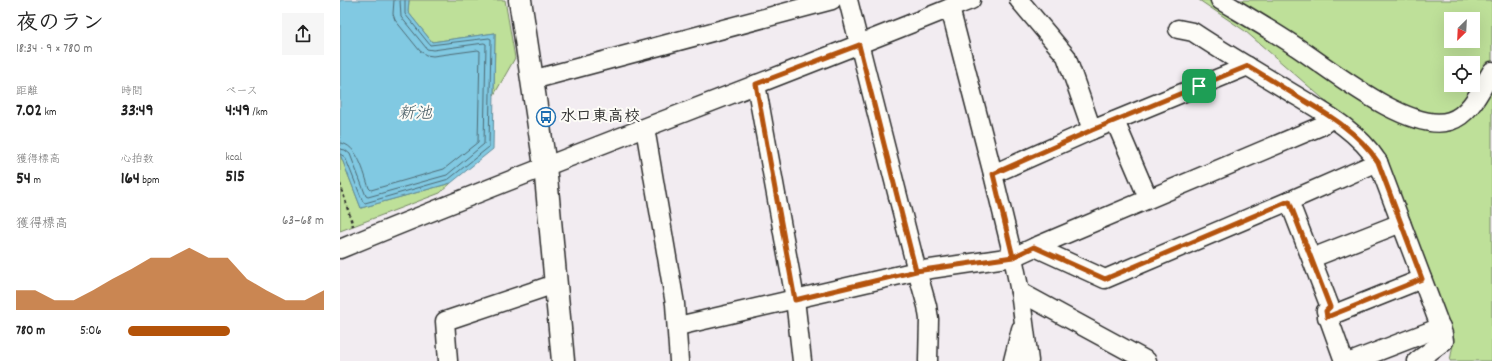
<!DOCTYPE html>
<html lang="ja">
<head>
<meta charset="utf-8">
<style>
	:root { --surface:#fff; --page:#f6f6f6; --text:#222; --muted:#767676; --accent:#b45309 }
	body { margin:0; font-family:Dekko,"Klee One",sans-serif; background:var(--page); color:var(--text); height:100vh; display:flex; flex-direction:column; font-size:15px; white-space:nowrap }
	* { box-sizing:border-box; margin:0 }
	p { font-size:13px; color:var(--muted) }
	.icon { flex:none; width:22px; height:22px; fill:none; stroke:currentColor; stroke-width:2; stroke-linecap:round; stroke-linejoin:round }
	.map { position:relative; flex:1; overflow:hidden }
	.sheet { display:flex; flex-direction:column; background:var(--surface); width:340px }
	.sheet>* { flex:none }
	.needle { width:26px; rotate:204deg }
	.fabs { position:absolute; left:1104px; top:12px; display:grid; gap:8px }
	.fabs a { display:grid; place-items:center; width:36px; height:36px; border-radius:0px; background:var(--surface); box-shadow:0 4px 16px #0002; font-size:20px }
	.pin { position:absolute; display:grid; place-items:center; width:34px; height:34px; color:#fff; margin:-17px; border-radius:8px; box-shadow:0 2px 6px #0006 }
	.round { display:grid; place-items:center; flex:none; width:42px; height:42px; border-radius:0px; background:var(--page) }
	.head { display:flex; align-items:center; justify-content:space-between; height:68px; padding:0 16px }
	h1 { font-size:22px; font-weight:800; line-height:30px }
	.figures { display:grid; grid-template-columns:repeat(3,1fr); gap:6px; height:68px; padding:4px 16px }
	.figures div { display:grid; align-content:center }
	.figures b { font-size:17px; font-weight:800 }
	.figures small { font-size:11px; font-weight:400 }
	.figures p { font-size:11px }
	.chart { height:112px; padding:8px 16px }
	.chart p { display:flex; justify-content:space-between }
	.chart svg { width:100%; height:72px; margin-top:4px; fill:var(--accent); opacity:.7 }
	ul { padding:0 16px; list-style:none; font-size:13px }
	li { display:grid; grid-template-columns:64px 48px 1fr; align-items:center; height:30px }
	li i { height:10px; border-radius:5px; background:var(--accent) }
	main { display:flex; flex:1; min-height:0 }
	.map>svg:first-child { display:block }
</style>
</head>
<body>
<main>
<section class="sheet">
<div class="head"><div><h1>夜のラン</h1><p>18:34 · 9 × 780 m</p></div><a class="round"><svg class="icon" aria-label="share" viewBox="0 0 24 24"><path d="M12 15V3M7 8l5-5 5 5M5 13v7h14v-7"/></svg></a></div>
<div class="figures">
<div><p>距離</p><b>7.02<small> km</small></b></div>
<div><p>時間</p><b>33:49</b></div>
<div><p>ペース</p><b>4:49<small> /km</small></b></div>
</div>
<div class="figures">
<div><p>獲得標高</p><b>54<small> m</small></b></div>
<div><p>心拍数</p><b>164<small> bpm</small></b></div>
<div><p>kcal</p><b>515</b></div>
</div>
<div class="chart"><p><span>獲得標高</span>63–68 m</p>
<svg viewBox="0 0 160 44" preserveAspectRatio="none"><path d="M0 44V32L10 32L20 38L30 38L40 32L50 25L60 19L70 12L80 12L90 6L100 12L110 12L120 25L130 32L140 38L150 38L160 32V44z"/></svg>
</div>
<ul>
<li><b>780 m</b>5:06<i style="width:52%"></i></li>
</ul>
</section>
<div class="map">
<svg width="1152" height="361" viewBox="0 0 1152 361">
	<rect width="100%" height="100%" fill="#f2ecf1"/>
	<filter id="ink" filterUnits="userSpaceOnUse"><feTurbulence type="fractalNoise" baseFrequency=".025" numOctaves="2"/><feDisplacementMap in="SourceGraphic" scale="8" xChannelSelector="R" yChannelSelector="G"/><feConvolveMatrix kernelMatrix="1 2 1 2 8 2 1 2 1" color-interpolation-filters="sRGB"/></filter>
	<g filter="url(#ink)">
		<!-- green -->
		<g fill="#bee099" stroke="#748662" fill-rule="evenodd">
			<polygon points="69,0 165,0 175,58 154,95 155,33 92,42 68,12"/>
			<path d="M859,0H1152V361H1110L1114,338L1042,150L905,31ZM1111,19H1133V41H1111ZM1111,63H1133V85H1111Z"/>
			<polygon points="0,154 21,208 111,183 100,193 0,231"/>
		</g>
		<!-- water -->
		<polygon fill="#81c9e2" stroke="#5f8a99" points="0,0 69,0 68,12 92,42 155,33 153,149 111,183 21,208 0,154"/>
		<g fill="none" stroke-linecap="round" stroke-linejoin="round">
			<!-- shore -->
			<g stroke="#4d6a74" stroke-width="1">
				<path d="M0,143C18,144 24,174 29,188L31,190L104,169L138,142L140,51L138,50L93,56L86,55L80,51L55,20L53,14L54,0"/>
				<polyline points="0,149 5,150 10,154 26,196 28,197 107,175 144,144 146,44 144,43 93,50 87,49 61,17 60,0"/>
				<polyline points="0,154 5,157 23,202 25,203 109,179 149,147 151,39 149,38 90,45 65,14 65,0"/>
			</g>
			<!-- minor casing -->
			<g stroke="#2b2b2b" stroke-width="21">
				<g id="minor">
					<polyline points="508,0 577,271 587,306 589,319 588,361"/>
					<polyline points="679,0 726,56 752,130 908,66"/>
					<path d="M880,0C905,15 931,30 955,46C989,68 1069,134 1110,121C1131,114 1141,89 1152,71"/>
					<polyline points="610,8 631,0"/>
					<path d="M838,29L853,32C886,54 921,74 955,95C985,113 1018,131 1038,162L1103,334L1104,341L1077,361"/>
					<polyline points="192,80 492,0"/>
					<polyline points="416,84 455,299 462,361"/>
					<polyline points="775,121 808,198"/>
					<polyline points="305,128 335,304 339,361"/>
					<polyline points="653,174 752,130"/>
					<polyline points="949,201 990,307 986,311 1004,361"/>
					<polyline points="695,247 981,126 992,118"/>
					<path d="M0,249C202,165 407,90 610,8L653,174L673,257L680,292L689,361"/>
					<polyline points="972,258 1061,223"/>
					<polyline points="680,292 807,361"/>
					<polyline points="987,317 1082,279"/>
					<polyline points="338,326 577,271 673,257 695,247 765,279 949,201 1038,162"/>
					<polyline points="108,361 105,321 215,284"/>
					<polyline points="673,361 681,329"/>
					<polyline points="1013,361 1101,327"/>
				</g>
			</g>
			<!-- tertiary casing -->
			<g stroke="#2b2b2b" stroke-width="25">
				<polyline id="tertiary" points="180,0 205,166 223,361"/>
			</g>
			<!-- path -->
			<polyline stroke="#2b2b2b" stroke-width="2.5" stroke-dasharray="3 3" stroke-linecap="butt" points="0,184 13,226"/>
			<!-- minor -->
			<use href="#minor" stroke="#fdfcf7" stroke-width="18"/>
			<!-- tertiary -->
			<use href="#tertiary" stroke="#fdfcf7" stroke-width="22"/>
		</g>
	</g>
	<g fill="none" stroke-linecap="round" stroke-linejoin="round" filter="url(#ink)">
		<!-- route casing -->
		<g stroke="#fff" stroke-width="8">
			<path id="route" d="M859,86L752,130L653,174L673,257L576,271L519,45L416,84L455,300L576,271L673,257L694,247L765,279L949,201L990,307L986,311L987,317L1082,279L1038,162C1019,133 989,115 960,98C942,87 925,76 908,66L859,86"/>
		</g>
		<!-- route -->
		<use href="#route" stroke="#b45309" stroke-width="5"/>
	</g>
	<!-- icons -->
	<defs>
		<g id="bus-ring" transform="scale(1)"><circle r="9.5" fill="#fdfcf7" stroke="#1f6fb2" stroke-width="1.5"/><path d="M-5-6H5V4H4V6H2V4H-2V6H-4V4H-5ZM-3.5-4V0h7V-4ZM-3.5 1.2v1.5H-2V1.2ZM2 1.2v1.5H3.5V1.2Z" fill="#1f6fb2"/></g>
	</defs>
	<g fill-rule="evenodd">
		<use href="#bus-ring" x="206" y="117"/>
	</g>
	<g text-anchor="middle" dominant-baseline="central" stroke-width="4" stroke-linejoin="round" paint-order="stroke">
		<!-- poi labels -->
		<g font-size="16" font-weight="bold" fill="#2b2b2b" stroke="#fdfcf7" text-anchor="start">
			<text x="220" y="117">水口東高校</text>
		</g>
		<!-- water labels -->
		<g font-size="17" font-style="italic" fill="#455a62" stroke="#fdfcf7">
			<text x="75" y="115">新池</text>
		</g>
	</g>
</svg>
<div class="fabs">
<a><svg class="needle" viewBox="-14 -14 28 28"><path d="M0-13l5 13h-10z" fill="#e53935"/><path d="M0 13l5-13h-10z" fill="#767676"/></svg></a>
<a><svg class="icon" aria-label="locate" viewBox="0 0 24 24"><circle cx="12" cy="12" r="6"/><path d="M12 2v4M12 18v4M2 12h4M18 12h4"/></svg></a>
</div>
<div class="pin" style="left:859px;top:86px;background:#1e9e55"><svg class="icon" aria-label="arrive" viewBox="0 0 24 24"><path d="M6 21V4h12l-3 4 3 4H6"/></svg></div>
</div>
</main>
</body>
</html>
